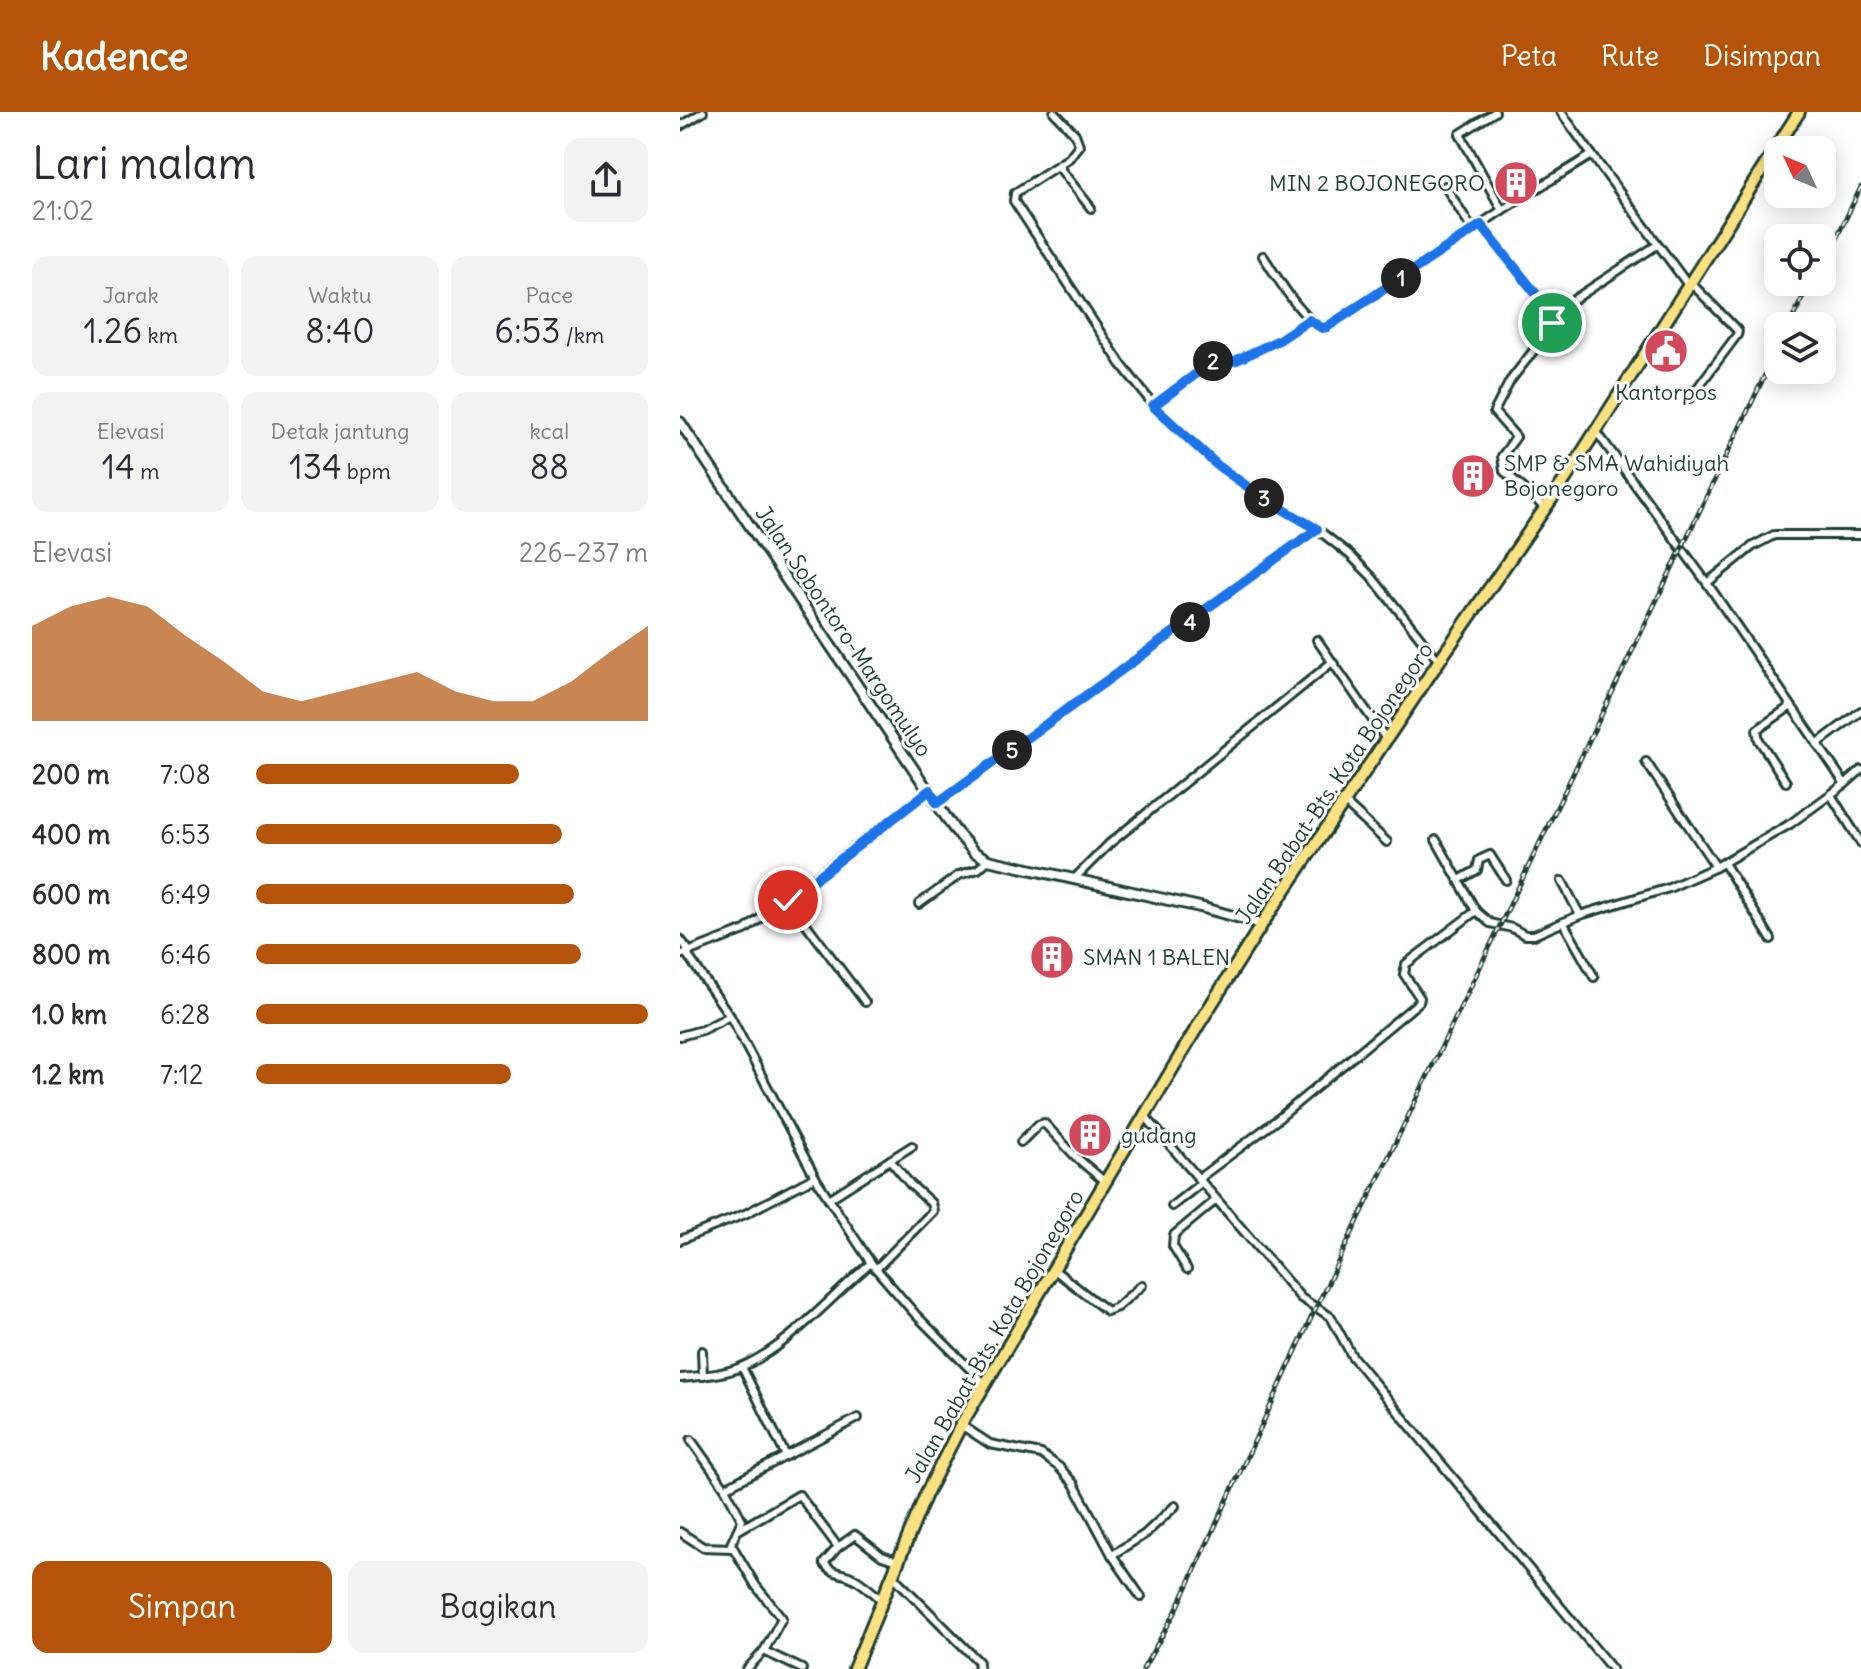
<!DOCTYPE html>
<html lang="id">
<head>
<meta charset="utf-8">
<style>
	:root { --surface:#fff; --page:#f2f2f3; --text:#2b2b33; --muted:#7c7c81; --accent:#b45309 }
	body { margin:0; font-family:Delius,sans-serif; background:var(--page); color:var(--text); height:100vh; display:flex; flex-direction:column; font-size:30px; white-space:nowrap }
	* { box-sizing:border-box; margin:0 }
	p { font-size:26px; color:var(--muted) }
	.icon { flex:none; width:44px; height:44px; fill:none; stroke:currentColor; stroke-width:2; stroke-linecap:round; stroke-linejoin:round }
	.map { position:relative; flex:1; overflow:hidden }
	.details { display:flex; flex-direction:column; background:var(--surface); width:680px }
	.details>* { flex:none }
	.needle { width:52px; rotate:314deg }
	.tools { position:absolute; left:1084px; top:24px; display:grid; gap:16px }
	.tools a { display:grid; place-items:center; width:72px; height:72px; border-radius:16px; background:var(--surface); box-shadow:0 4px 20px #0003; font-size:40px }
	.pin { position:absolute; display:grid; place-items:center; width:68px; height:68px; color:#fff; margin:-34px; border:4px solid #fff; border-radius:50%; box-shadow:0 2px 8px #0007 }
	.km { position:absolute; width:40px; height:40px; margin:-20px; border-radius:50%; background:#222; color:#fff; font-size:22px; line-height:40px; text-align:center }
	.round { display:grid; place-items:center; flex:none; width:84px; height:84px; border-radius:16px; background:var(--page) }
	.overview { display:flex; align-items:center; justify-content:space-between; height:136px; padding:0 32px }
	h1 { font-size:44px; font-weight:600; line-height:60px }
	.stats { display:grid; grid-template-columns:repeat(3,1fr); gap:12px; height:136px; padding:8px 32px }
	.stats div { display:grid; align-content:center; border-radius:16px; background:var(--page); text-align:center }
	.stats b { font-size:34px; font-weight:600 }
	.stats small { font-size:22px; font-weight:400 }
	.stats p { font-size:22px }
	.chart { height:224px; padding:16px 32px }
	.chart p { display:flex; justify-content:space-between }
	.chart svg { width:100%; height:144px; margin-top:8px; fill:var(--accent); opacity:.7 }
	.button { display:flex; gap:16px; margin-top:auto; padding:16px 32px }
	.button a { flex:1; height:92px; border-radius:16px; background:var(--accent); color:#fff; font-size:32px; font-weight:600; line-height:92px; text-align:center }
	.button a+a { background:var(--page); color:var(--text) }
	ul { padding:0 32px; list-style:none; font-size:26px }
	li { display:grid; grid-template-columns:128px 96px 1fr; align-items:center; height:60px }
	li i { height:20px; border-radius:10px; background:var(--accent) }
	header { display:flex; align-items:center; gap:48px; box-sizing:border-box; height:112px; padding:0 40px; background:var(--accent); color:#fff }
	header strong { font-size:38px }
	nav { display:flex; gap:44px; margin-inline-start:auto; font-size:28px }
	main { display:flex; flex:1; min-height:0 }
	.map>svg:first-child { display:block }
</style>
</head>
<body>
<header>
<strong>Kadence</strong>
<nav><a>Peta</a><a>Rute</a><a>Disimpan</a></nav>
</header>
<main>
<section class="details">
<div class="overview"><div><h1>Lari malam</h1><p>21:02</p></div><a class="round"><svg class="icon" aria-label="share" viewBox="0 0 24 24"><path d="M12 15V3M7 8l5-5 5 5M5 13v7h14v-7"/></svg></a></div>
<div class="stats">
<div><p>Jarak</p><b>1.26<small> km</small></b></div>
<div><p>Waktu</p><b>8:40</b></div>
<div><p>Pace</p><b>6:53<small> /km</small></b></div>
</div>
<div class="stats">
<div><p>Elevasi</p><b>14<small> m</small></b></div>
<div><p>Detak jantung</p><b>134<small> bpm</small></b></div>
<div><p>kcal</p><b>88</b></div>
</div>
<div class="chart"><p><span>Elevasi</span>226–237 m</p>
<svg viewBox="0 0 160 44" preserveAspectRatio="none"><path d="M0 44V15L10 9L20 6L30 9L40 18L50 26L60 35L70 38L80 35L90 32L100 29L110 35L120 38L130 38L140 32L150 23L160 15V44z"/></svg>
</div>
<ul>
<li><b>200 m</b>7:08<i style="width:67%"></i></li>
<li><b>400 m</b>6:53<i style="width:78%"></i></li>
<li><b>600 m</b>6:49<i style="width:81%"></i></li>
<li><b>800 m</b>6:46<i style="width:83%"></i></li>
<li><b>1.0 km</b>6:28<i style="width:100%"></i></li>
<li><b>1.2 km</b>7:12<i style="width:65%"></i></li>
</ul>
<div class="button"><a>Simpan</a><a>Bagikan</a></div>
</section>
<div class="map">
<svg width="1181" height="1557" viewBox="0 0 1181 1557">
	<rect width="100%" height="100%" fill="#fff"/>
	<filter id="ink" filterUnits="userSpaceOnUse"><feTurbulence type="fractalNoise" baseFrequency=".0125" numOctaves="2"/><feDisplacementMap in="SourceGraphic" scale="16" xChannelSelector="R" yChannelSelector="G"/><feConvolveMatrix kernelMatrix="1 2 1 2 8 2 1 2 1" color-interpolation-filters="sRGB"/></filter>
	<g filter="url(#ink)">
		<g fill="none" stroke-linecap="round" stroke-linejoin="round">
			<!-- minor casing -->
			<g stroke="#1f3d34" stroke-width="12">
				<g id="minor">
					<polyline points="374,0 395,22 399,33 389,46 335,81 334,89 441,252 479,300 537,353 582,385 637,417 670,443 691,464 759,549"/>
					<polyline points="815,0 780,22 822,98"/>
					<polyline points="881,0 912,43"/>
					<polyline points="0,14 23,0"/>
					<polyline points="378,54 411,96"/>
					<polyline points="765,74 793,118"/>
					<polyline points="801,113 872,202"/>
					<path d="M583,144C595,161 626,217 647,215L822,98L912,43L1008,173"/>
					<polyline points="1010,286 1057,223 1058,219 1010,170"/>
					<polyline points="473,294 536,247 550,250 557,248 599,228 629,208"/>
					<polyline points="916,319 1027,471 1165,672 1181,658"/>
					<polyline points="865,396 824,359 822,344 836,325 814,300 830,269 871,216 872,202 977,133"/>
					<polyline points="1027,471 1073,434 1094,423 1181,423"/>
					<polyline points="637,528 706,627"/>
					<polyline points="1137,632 1181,599"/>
					<polyline points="966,650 1036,755"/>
					<polyline points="1106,670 1079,628 1077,618 1111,594"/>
					<polyline points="1151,683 1181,731"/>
					<polyline points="664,690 707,730"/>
					<polyline points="257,691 637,417"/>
					<polyline points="756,728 796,799"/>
					<polyline points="1044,751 1091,827"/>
					<polyline points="395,766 429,732 651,551"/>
					<polyline points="779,768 797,758 799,748 810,743 826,768"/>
					<polyline points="882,769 900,803"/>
					<polyline points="108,788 185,890"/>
					<polyline points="239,792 279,763 298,757 308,748"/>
					<polyline points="883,810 914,865"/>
					<polyline points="0,827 10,840"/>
					<polyline points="6,841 50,904 135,1065"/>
					<polyline points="0,843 65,818 250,678"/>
					<polyline points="0,924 22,918 50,904"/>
					<polyline points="465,1004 621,1186 651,1205 672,1244 932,1557"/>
					<polyline points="341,1030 358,1013 364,1011 396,1045 425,1070"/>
					<polyline points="518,1067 598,1007 739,890 740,886 724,862 726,852 796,799 810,811 832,816 845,823 854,823 900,803 989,776 1036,755 1110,712 1165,672"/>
					<polyline points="492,1094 521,1071"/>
					<polyline points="0,1128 65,1102 135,1065 149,1087"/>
					<polyline points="191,1151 149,1087 232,1034"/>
					<polyline points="196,1157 253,1099 251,1091 230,1072 210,1048"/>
					<polyline points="373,1157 427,1199 437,1195 462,1173"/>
					<polyline points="507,1157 493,1134 494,1123 536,1088"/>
					<polyline points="22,1239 23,1264"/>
					<polyline points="62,1255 106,1344 45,1376 62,1408 51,1432 76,1474 102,1506 84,1539 122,1557"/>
					<path d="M0,1266C20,1264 42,1263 61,1255C109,1235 151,1184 191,1151L236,1203L304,1271"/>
					<polyline points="281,1313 310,1332 361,1342 379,1355 394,1372 432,1443"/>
					<polyline points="11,1328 45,1376"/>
					<polyline points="106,1344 178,1306"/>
					<polyline points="57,1419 119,1383 158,1435 175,1423 202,1444 217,1449"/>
					<polyline points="0,1420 23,1435 52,1436"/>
					<path d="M158,1435L144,1451C153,1464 161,1459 173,1466C183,1471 192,1480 201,1487"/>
					<polyline points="212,1463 299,1550 298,1557"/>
					<polyline points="461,1485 432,1443 465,1422 495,1394"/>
					<polyline points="67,1557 84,1539"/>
				</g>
			</g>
			<!-- tertiary casing -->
			<g stroke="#1f3d34" stroke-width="14">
				<polyline id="tertiary" points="0,310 274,717 294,740 308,748 520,795 582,812"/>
			</g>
			<!-- trunk casing -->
			<g stroke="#1f3d34" stroke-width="16">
				<polyline id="trunk" points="174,1557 246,1382 281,1313 519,912 582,812 759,549 884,369 1119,0"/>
			</g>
			<!-- minor -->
			<use href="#minor" stroke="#fff" stroke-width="6"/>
			<!-- tertiary -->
			<use href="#tertiary" stroke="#fff" stroke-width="8"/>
			<!-- trunk -->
			<use href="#trunk" stroke="#fae181" stroke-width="10"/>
			<!-- rail casing -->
			<g stroke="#1f3d34" stroke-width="5">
				<g id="rail">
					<polyline points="1142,156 1181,75"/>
					<polyline points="1109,214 1130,170"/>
					<polyline points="463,1557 496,1499 632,1204 1098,236"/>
				</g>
			</g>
			<!-- rail -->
			<use href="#rail" stroke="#fff" stroke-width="2" stroke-dasharray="6" stroke-linecap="butt"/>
		</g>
	</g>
	<g fill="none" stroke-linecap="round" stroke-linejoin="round" filter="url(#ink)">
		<!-- route casing -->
		<g stroke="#fff" stroke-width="16">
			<polyline id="route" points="108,788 250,678 257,691 637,417 582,385 537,353 473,294 536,247 550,250 557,248 599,228 629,208 642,216 647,215 801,113 872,202 872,211"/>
		</g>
		<!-- route -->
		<use href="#route" stroke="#1a73e8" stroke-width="10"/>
	</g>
	<!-- icons -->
	<defs>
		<g id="building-disc" transform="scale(2.3)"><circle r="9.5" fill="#d1495b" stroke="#fff"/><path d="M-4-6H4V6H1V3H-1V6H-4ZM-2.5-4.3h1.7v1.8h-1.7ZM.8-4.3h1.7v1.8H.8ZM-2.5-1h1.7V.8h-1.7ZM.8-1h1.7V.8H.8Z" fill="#fff"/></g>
		<g id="civic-disc" transform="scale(2.3)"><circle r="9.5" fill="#d1495b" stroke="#fff"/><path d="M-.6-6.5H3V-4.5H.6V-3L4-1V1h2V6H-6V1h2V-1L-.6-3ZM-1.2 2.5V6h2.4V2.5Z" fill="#fff"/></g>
	</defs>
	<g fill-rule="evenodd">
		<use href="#building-disc" x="836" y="71"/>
		<use href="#civic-disc" x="986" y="239"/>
		<use href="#building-disc" x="793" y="364"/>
		<use href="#building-disc" x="372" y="845"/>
		<use href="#building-disc" x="410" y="1023"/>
	</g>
	<g text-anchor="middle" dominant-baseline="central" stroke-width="6" stroke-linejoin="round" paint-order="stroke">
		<!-- poi labels -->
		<g font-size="22" fill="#1f3d34" stroke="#fff" text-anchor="start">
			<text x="805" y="71" text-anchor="end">MIN 2 BOJONEGORO</text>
			<text x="986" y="280" text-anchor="middle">Kantorpos</text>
			<text x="824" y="351">SMP &amp; SMA Wahidiyah<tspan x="824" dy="25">Bojonegoro</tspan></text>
			<text x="403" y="845">SMAN 1 BALEN</text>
			<text x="441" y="1023">gudang</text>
		</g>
		<!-- street labels -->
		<g font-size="22" fill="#1f3d34" stroke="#fff">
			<text transform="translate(164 519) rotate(56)">Jalan Sobontoro-Margomulyo</text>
			<text transform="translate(654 671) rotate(-56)">Jalan Babat-Bts. Kota Bojonegoro</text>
			<text transform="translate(314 1224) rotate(-60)">Jalan Babat-Bts. Kota Bojonegoro</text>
		</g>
	</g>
</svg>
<div class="tools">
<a><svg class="needle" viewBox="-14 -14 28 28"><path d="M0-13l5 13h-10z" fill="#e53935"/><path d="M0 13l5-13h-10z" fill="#7c7c81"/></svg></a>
<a><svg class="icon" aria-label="locate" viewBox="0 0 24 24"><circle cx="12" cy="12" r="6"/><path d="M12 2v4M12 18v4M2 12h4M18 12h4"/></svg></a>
<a><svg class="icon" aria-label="layers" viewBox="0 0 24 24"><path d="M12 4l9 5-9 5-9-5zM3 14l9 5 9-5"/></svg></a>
</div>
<div class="pin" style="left:872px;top:211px;background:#1e9e55"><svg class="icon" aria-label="arrive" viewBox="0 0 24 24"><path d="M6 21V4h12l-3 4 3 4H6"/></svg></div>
<div class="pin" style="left:108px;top:788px;background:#d93025"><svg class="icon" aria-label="check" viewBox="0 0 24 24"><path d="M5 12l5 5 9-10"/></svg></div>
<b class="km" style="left:721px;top:166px">1</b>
<b class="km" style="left:533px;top:249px">2</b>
<b class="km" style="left:584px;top:386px">3</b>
<b class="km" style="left:510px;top:510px">4</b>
<b class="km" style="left:332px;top:638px">5</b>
</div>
</main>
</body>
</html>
